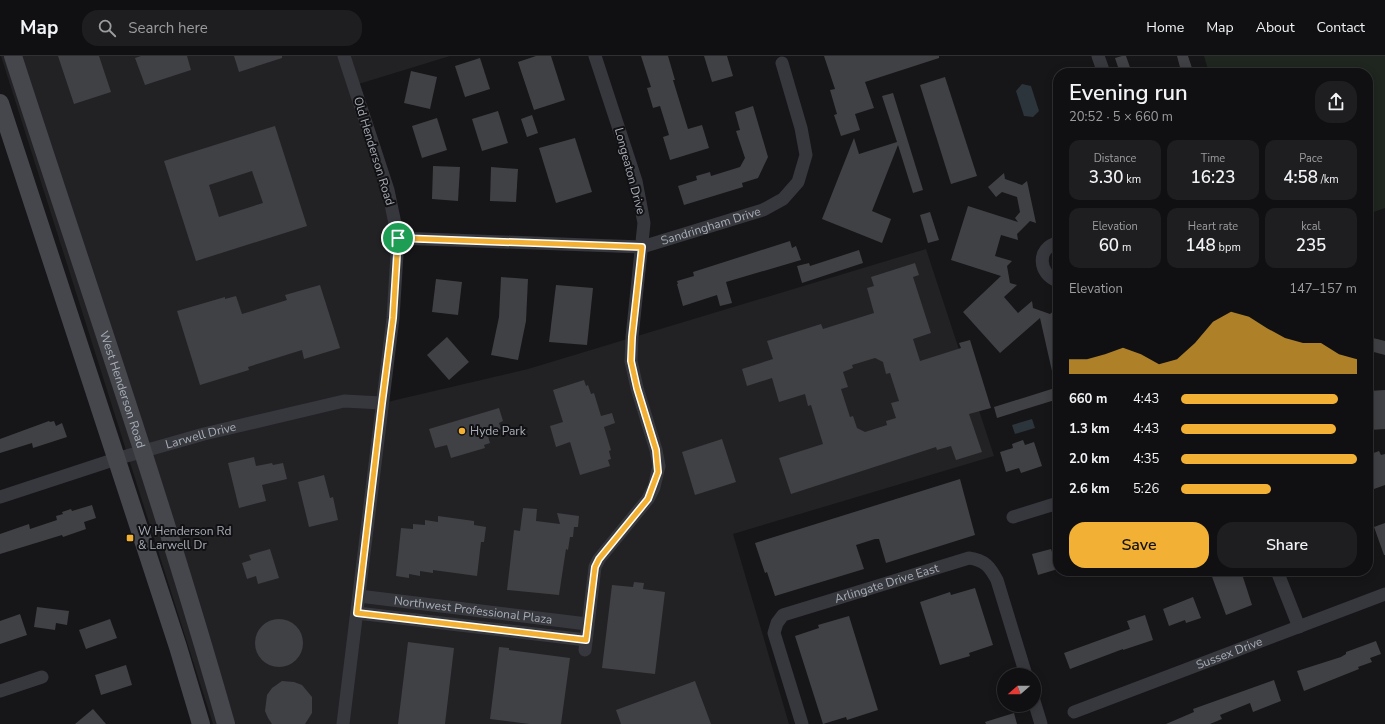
<!DOCTYPE html>
<html lang="en">
<head>
<meta charset="utf-8">
<style>
	:root { --surface:#101012; --page:#1e1e20; --text:#f1f3f6; --muted:#9c9d9f; --line:#303032; --accent:#f2b134 }
	body { margin:0; font-family:"Nunito Sans",sans-serif; background:var(--page); color:var(--text); height:100vh; display:flex; flex-direction:column; font-size:15px; white-space:nowrap }
	* { box-sizing:border-box; margin:0 }
	p { font-size:13px; color:var(--muted) }
	.icon { flex:none; width:22px; height:22px; fill:none; stroke:currentColor; stroke-width:2; stroke-linecap:round; stroke-linejoin:round }
	.map { position:relative; flex:1; overflow:hidden }
	.side { position:absolute; left:1053px; top:12px; width:320px; height:508px; display:flex; flex-direction:column; background:var(--surface); border-radius:16px; box-shadow:0 2px 10px #0003,0 0 0 1px var(--line) }
	.side>* { flex:none }
	.needle { width:26px; rotate:250deg }
	.tools { position:absolute; left:997px; top:612px; display:grid; gap:8px }
	.tools a { display:grid; place-items:center; width:44px; height:44px; border-radius:50%; background:var(--surface); box-shadow:0 2px 10px #0003,0 0 0 1px var(--line); font-size:20px }
	.pin { position:absolute; display:grid; place-items:center; width:34px; height:34px; color:#fff; margin:-17px; border:2px solid #fff; border-radius:50%; box-shadow:0 1px 4px #0007 }
	.round { display:grid; place-items:center; flex:none; width:42px; height:42px; border-radius:16px; background:var(--page) }
	.overview { display:flex; align-items:center; justify-content:space-between; height:68px; padding:0 16px }
	h1 { font-size:22px; font-weight:600; line-height:30px }
	.figures { display:grid; grid-template-columns:repeat(3,1fr); gap:6px; height:68px; padding:4px 16px }
	.figures div { display:grid; align-content:center; border-radius:10px; background:var(--page); text-align:center }
	.figures b { font-size:17px; font-weight:600 }
	.figures small { font-size:11px; font-weight:400 }
	.figures p { font-size:11px }
	.chart { height:112px; padding:8px 16px }
	.chart p { display:flex; justify-content:space-between }
	.chart svg { width:100%; height:72px; margin-top:4px; fill:var(--accent); opacity:.7 }
	.button { display:flex; gap:8px; margin-top:auto; padding:8px 16px }
	.button a { flex:1; height:46px; border-radius:16px; background:var(--accent); color:#111; font-size:16px; font-weight:600; line-height:46px; text-align:center }
	.button a+a { background:var(--page); color:var(--text) }
	ul { padding:0 16px; list-style:none; font-size:13px }
	li { display:grid; grid-template-columns:64px 48px 1fr; align-items:center; height:30px }
	li i { height:10px; border-radius:5px; background:var(--accent) }
	header { display:flex; align-items:center; gap:24px; box-sizing:border-box; height:56px; padding:0 20px; background:var(--surface); border-bottom:1px solid var(--line) }
	header strong { font-size:19px }
	nav { display:flex; gap:22px; margin-inline-start:auto; font-size:14px }
	.search { width:280px; height:36px; background:var(--page); display:flex; align-items:center; gap:10px; box-sizing:border-box; padding:0 14px; border-radius:16px; color:var(--muted); font-size:15px }
	.map>svg:first-child { display:block }
</style>
</head>
<body>
<header>
<strong>Map</strong>
<div class="search"><svg class="icon" aria-label="search" viewBox="0 0 24 24"><circle cx="10" cy="10" r="6"/><path d="M15 15l6 6"/></svg>Search here</div>
<nav><a>Home</a><a>Map</a><a>About</a><a>Contact</a></nav>
</header>
<div class="map">
<svg width="1385" height="668" viewBox="0 0 1385 668">
	<rect width="100%" height="100%" fill="#161618"/>
	<!-- built -->
	<polygon fill="#222225" points="1,0 450,0 352,30 393,167 383,347 528,313 926,193 994,400 733,478 789,668 213,668"/>
	<!-- green -->
	<polygon fill="#1e261f" points="1204,0 1385,0 1385,152 1368,158 1368,17 1209,17"/>
	<!-- water -->
	<g fill="#2c353c">
		<polygon points="1022,28 1031,30 1039,55 1033,61 1024,60 1016,35"/>
		<polygon points="1032,363 1035,372 1015,378 1012,369"/>
	</g>
	<!-- building -->
	<g fill="#404145" fill-rule="evenodd">
		<polygon points="58,0 99,0 111,36 74,48"/>
		<polygon points="141,0 187,0 191,14 145,29 135,2"/>
		<polygon points="234,0 282,0 282,2 239,16"/>
		<polygon points="536,0 551,0 565,44 534,54 518,6"/>
		<polygon points="641,0 668,0 675,24 673,24 688,73 702,69 709,92 670,104 663,81 669,79 660,50 653,52 647,32 651,31"/>
		<polygon points="704,0 727,0 733,20 712,26"/>
		<polygon points="824,0 939,0 939,2 865,26 874,52 855,58 860,74 841,80 834,59 837,58 830,34 835,33"/>
		<polygon points="1122,0 1126,0 1132,17 1120,17 1115,2"/>
		<polygon points="1177,0 1188,0 1192,12 1181,15"/>
		<polygon points="480,2 490,33 465,41 455,10"/>
		<polygon points="411,15 437,21 430,53 404,47"/>
		<polygon points="945,21 977,120 951,128 920,29"/>
		<polygon points="893,37 923,134 913,137 898,89 872,155 891,163 882,187 822,163 854,82 859,98 897,86 882,40"/>
		<polygon points="753,50 768,101 758,122 742,127 743,131 684,149 678,130 697,124 696,120 710,116 711,120 740,111 745,102 736,75 740,74 735,56"/>
		<polygon points="498,55 508,87 482,95 472,63"/>
		<polygon points="532,59 538,77 527,81 521,63"/>
		<polygon points="437,62 447,94 422,102 412,70"/>
		<path d="M275,70L307,170L196,205L164,105ZM252,115L263,147L219,161L209,129Z"/>
		<polygon points="575,82 592,136 556,147 539,92"/>
		<polygon points="433,110 460,111 458,145 432,143"/>
		<polygon points="491,111 518,113 516,146 490,145"/>
		<polygon points="1004,117 1005,123 1022,129 1027,125 1036,167 1030,165 1017,178 1018,184 1001,179 995,200 1012,205 1007,210 1010,227 1017,229 1004,241 1018,257 1032,245 1033,252 1050,258 1056,253 1058,264 1058,324 1054,324 1040,262 1000,297 963,256 1001,220 951,204 968,150 1018,166 1015,162 1020,156 1017,141 1002,136 996,141 988,131"/>
		<polygon points="930,156 939,184 928,187 920,159"/>
		<polygon points="790,185 792,192 796,190 801,204 726,226 732,247 720,250 717,239 683,250 677,228 678,228 677,225 694,220 693,216"/>
		<polygon points="859,194 863,207 802,227 797,210 809,207 810,210"/>
		<path d="M915,207L919,219L913,221L931,277L913,283L920,305L961,292L959,287L970,284L991,352L969,358L982,396L956,404L951,390L937,394L936,391L791,438L779,402L823,388L811,349L808,350L805,338L779,346L772,322L747,330L742,313L773,303L767,285L821,268L823,273L874,257L867,232L874,230L871,221ZM875,302L883,306L886,318L890,317L899,345L891,347L896,362L886,365L887,369L865,376L857,372L853,360L850,361L841,333L848,331L843,316L853,312L852,309Z"/>
		<polygon points="501,221 528,223 526,265 518,304 491,299 499,261"/>
		<polygon points="436,223 462,226 458,259 432,256"/>
		<polygon points="320,229 340,292 304,303 302,294 248,311 249,314 200,329 177,255 225,241 225,243 236,240 242,258 287,244 285,239"/>
		<polygon points="556,229 593,232 587,289 549,286"/>
		<polygon points="447,281 469,306 449,324 427,299"/>
		<polygon points="1373,282 1385,285 1385,299 1370,295"/>
		<polygon points="584,324 586,330 588,329 591,338 594,337 601,360 612,357 615,367 604,371 611,394 609,395 611,403 608,404 610,410 580,419 570,386 556,391 550,370 563,366 553,334"/>
		<polygon points="1058,331 1058,343 997,362 994,351"/>
		<polygon points="1385,334 1385,373 1370,374 1369,335"/>
		<polygon points="499,352 503,365 499,367 501,373 487,377 490,387 484,389 485,392 451,402 447,389 435,392 429,373"/>
		<polygon points="49,365 50,366 54,365 56,370 62,367 67,381 33,392 32,387 0,397 0,383"/>
		<polygon points="722,383 736,426 695,439 682,396"/>
		<polygon points="1023,384 1025,389 1034,386 1042,410 1021,417 1019,412 1006,416 1000,396 1013,392 1012,388"/>
		<polygon points="1379,395 1381,399 1385,398 1385,429 1374,433 1368,416 1368,399"/>
		<polygon points="254,401 256,410 272,407 273,409 283,407 287,423 262,429 266,445 239,452 228,407"/>
		<polygon points="324,419 330,442 333,441 338,464 309,471 298,426"/>
		<polygon points="960,423 975,479 886,507 879,483 875,483 856,489 864,513 775,540 767,516 765,517 755,487"/>
		<polygon points="92,449 96,462 84,466 86,473 63,481 62,479 0,498 0,478 29,468 30,473 57,464 56,460 63,458 62,456 71,453 72,455"/>
		<polygon points="523,452 537,453 536,465 560,468 557,457 579,460 578,471 574,471 573,481 570,481 568,494 566,493 559,539 507,534 514,474 520,475"/>
		<polygon points="438,460 474,465 474,469 486,471 484,486 481,486 477,520 433,514 433,517 420,515 420,520 409,518 409,522 396,520 401,472 413,473 413,468 425,469 425,464 438,466"/>
		<polygon points="1385,467 1385,499 1384,499 1374,471"/>
		<polygon points="270,493 279,522 258,528 256,520 247,523 242,507 251,504 249,499"/>
		<polygon points="1051,493 1053,499 1058,498 1058,513 1038,519 1032,498"/>
		<polygon points="1219,515 1241,515 1252,549 1226,559 1211,518"/>
		<polygon points="634,526 644,527 643,533 665,536 655,618 602,612 612,529 633,531"/>
		<polygon points="975,532 993,589 969,597 970,600 940,609 920,546 950,536 951,539"/>
		<polygon points="1193,541 1201,562 1186,567 1185,564 1169,570 1163,553"/>
		<polygon points="37,551 69,555 67,569 56,567 55,574 34,571"/>
		<polygon points="20,558 27,579 0,588 0,565"/>
		<polygon points="1145,559 1153,584 1123,594 1123,593 1070,613 1064,597 1130,573 1127,565"/>
		<polygon points="849,560 878,654 847,664 846,661 823,668 795,580 819,572 818,569"/>
		<circle cx="279" cy="587" r="24"/>
		<polygon points="110,563 117,582 86,593 79,574"/>
		<polygon points="1376,585 1381,598 1370,602 1372,606 1358,611 1359,613 1304,635 1297,615 1341,601 1346,598 1346,596"/>
		<polygon points="408,586 454,592 445,668 398,668"/>
		<polygon points="499,591 509,592 509,594 570,602 561,668 530,668 490,663"/>
		<polygon points="126,609 132,629 101,639 95,619"/>
		<polygon points="1274,624 1281,645 1253,656 1250,647 1220,659 1222,663 1210,668 1166,668 1194,656 1193,653"/>
		<polygon points="282,625 294,626 302,629 312,641 312,657 305,668 272,668 268,662 265,655 267,639 272,632"/>
		<polygon points="695,625 711,668 621,668 616,654"/>
		<polygon points="93,653 106,668 75,668"/>
		<polygon points="1014,657 1017,668 986,668 985,666"/>
	</g>
	<g fill="none" stroke-linecap="round" stroke-linejoin="round">
		<!-- street -->
		<g stroke="#37383d" stroke-width="13">
			<polyline points="1098,0 1104,17"/>
			<path id="s1" d="M398,182L642,191L763,154L783,143L798,126L806,99L801,72L782,7"/>
			<path d="M1058,187C1036,191 1038,219 1058,225"/>
			<path id="s2" d="M0,441L116,403L204,378L344,345L382,347"/>
			<polyline points="1013,461 1058,447"/>
			<polyline points="1277,515 1299,571"/>
			<path id="s3" d="M359,540L587,568"/>
			<polyline points="357,557 586,584"/>
			<polyline points="585,594 595,511 599,503 648,443 654,431 659,410 656,394 637,332 631,305 632,281 644,167 636,125 595,0"/>
			<polyline points="0,635 42,621"/>
			<polyline points="1034,645 1041,668"/>
			<path id="s4" d="M1074,656L1385,538"/>
			<polyline points="343,668 393,262 398,182 388,134 344,0"/>
			<path id="s5" d="M802,668L774,577L777,567L783,559L969,502C985,504 990,511 997,524L1026,619"/>
		</g>
		<!-- secondary -->
		<g stroke="#45474d" stroke-width="18">
			<path id="s6" d="M13,0C85,222 162,443 226,668"/>
			<polyline points="0,47 178,591 201,668"/>
		</g>
	</g>
	<g fill="none" stroke-linecap="round" stroke-linejoin="round">
		<!-- route casing -->
		<g stroke="#fff" stroke-width="8">
			<polygon id="route" points="398,182 642,191 632,281 631,305 637,332 656,394 658,416 648,443 599,503 595,511 586,584 357,557 382,347 393,262"/>
		</g>
		<!-- route -->
		<use href="#route" stroke="#f2b134" stroke-width="5"/>
	</g>
	<!-- markers -->
	<g fill="#f2b134" stroke="#111113" stroke-width="1.5">
		<circle cx="462" cy="375" r="4"/>
		<rect x="126" y="478" width="8" height="8" rx="2"/>
	</g>
	<g text-anchor="middle" dominant-baseline="central" stroke-width="4" stroke-linejoin="round" paint-order="stroke">
		<!-- street labels -->
		<g font-size="12" fill="#a8adb8" stroke="#111113">
			<text transform="translate(374 95) rotate(73)">Old Henderson Road</text>
			<text transform="translate(630 115) rotate(75)">Longeaton Drive</text>
			<text stroke="none"><textPath href="#s1" startOffset="316">Sandringham Drive</textPath></text>
			<text stroke="none"><textPath href="#s6" startOffset="351">West Henderson Road</textPath></text>
			<text stroke="none"><textPath href="#s2" startOffset="210">Larwell Drive</textPath></text>
			<text stroke="none"><textPath href="#s5" startOffset="224">Arlingate Drive East</textPath></text>
			<text stroke="none"><textPath href="#s3" startOffset="115">Northwest Professional Plaza</textPath></text>
			<text stroke="none"><textPath href="#s4" startOffset="166">Sussex Drive</textPath></text>
		</g>
		<!-- poi labels -->
		<g font-size="12" fill="#a8adb8" stroke="#111113" text-anchor="start">
			<text x="470" y="375">Hyde Park</text>
			<text x="138" y="475">W Henderson Rd<tspan x="138" dy="14">&amp; Larwell Dr</tspan></text>
		</g>
	</g>
</svg>
<div class="tools">
<a><svg class="needle" viewBox="-14 -14 28 28"><path d="M0-13l5 13h-10z" fill="#e53935"/><path d="M0 13l5-13h-10z" fill="#9c9d9f"/></svg></a>
</div>
<div class="pin" style="left:398px;top:182px;background:#1e9e55"><svg class="icon" aria-label="arrive" viewBox="0 0 24 24"><path d="M6 21V4h12l-3 4 3 4H6"/></svg></div>
<section class="side">
<div class="overview"><div><h1>Evening run</h1><p>20:52 · 5 × 660 m</p></div><a class="round"><svg class="icon" aria-label="share" viewBox="0 0 24 24"><path d="M12 15V3M7 8l5-5 5 5M5 13v7h14v-7"/></svg></a></div>
<div class="figures">
<div><p>Distance</p><b>3.30<small> km</small></b></div>
<div><p>Time</p><b>16:23</b></div>
<div><p>Pace</p><b>4:58<small> /km</small></b></div>
</div>
<div class="figures">
<div><p>Elevation</p><b>60<small> m</small></b></div>
<div><p>Heart rate</p><b>148<small> bpm</small></b></div>
<div><p>kcal</p><b>235</b></div>
</div>
<div class="chart"><p><span>Elevation</span>147–157 m</p>
<svg viewBox="0 0 160 44" preserveAspectRatio="none"><path d="M0 44V35L10 35L20 32L30 28L40 32L50 38L60 35L70 25L80 12L90 6L100 9L110 16L120 22L130 25L140 25L150 32L160 35V44z"/></svg>
</div>
<ul>
<li><b>660 m</b>4:43<i style="width:89%"></i></li>
<li><b>1.3 km</b>4:43<i style="width:88%"></i></li>
<li><b>2.0 km</b>4:35<i style="width:100%"></i></li>
<li><b>2.6 km</b>5:26<i style="width:51%"></i></li>
</ul>
<div class="button"><a>Save</a><a>Share</a></div>
</section>
</div>
</body>
</html>
